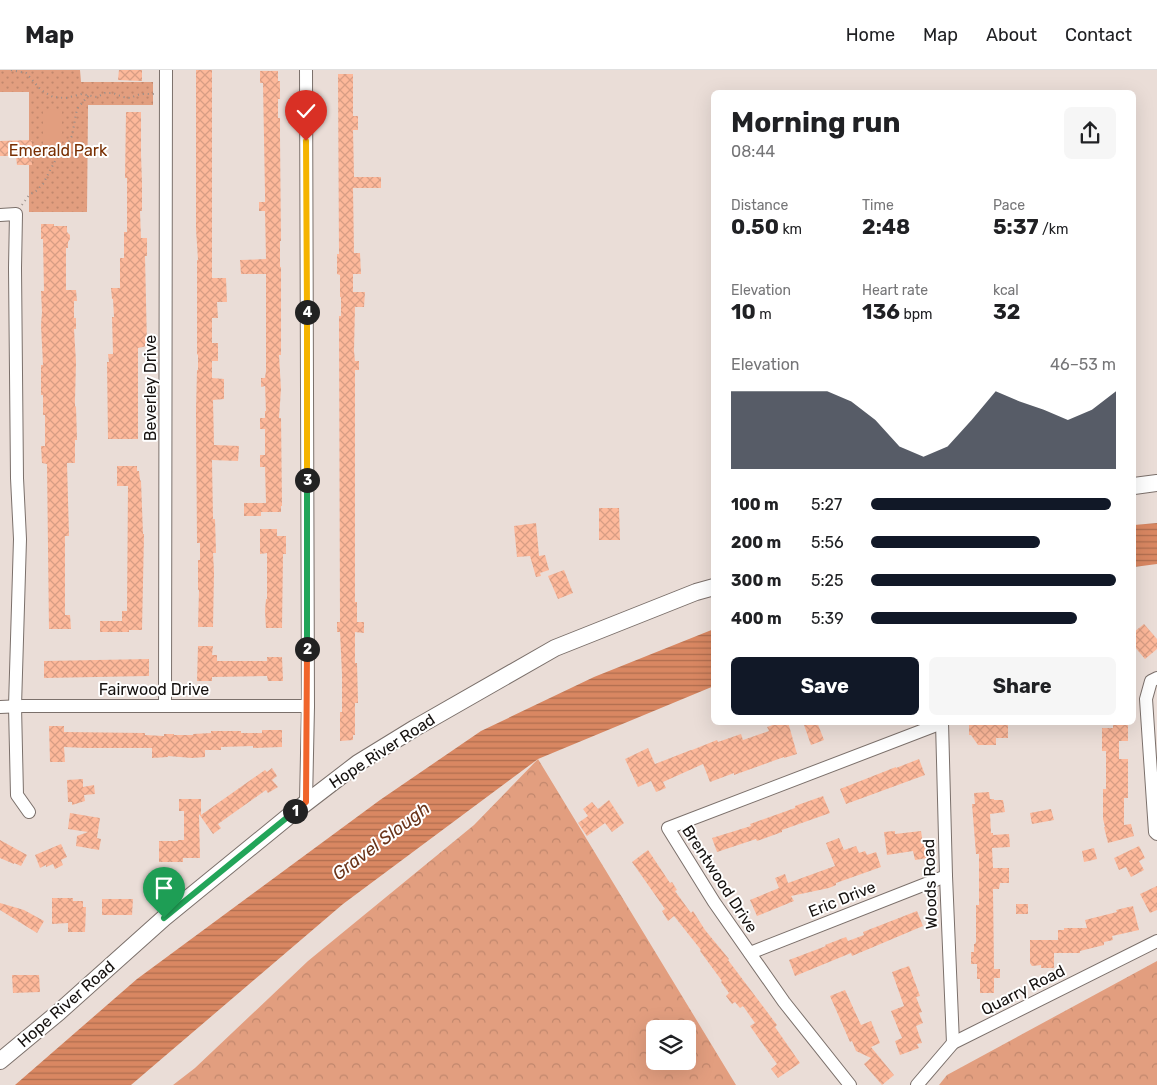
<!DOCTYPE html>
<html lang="en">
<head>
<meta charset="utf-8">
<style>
	:root { --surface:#fff; --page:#f6f6f6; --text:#202124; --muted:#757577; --line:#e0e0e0; --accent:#111827 }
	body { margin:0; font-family:Rubik,sans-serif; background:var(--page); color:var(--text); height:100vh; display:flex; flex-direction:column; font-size:19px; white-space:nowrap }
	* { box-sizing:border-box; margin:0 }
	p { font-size:16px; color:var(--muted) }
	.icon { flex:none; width:28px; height:28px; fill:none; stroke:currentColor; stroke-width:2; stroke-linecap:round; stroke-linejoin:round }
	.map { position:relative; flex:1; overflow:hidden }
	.details { position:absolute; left:711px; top:20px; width:425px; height:635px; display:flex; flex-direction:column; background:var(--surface); border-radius:8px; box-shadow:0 5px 20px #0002 }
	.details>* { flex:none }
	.buttons { position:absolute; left:646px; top:950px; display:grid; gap:10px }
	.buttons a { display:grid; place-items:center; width:50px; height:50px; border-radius:8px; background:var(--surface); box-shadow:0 5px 20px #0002; font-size:25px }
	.pin { position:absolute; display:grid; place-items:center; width:42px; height:42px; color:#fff; margin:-51px -21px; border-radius:50% 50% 50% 0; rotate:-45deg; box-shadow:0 0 5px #0007 }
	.pin .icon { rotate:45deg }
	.km { position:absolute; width:25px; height:25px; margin:-12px; border-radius:50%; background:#222; color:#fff; font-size:14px; line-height:25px; text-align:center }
	.round { display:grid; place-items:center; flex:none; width:52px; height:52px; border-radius:8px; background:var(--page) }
	.headline { display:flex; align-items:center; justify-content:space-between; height:85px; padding:0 20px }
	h1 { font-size:28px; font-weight:700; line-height:38px }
	.figures { display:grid; grid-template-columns:repeat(3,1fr); gap:8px; height:85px; padding:5px 20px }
	.figures div { display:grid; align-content:center }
	.figures b { font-size:21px; font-weight:700 }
	.figures small { font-size:14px; font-weight:400 }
	.figures p { font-size:14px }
	.chart { height:140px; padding:10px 20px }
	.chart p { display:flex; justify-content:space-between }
	.chart svg { width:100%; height:90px; margin-top:5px; fill:var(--accent); opacity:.7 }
	.cta { display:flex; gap:10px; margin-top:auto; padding:10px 20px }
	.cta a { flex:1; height:58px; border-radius:8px; background:var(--accent); color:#fff; font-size:20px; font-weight:700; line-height:58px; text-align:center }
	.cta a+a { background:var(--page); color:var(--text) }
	ul { padding:0 20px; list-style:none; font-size:16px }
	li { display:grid; grid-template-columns:80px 60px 1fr; align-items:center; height:38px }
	li i { height:12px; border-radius:6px; background:var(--accent) }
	header { display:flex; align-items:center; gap:30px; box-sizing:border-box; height:70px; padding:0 25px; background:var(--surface); border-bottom:1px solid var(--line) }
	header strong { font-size:24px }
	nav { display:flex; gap:28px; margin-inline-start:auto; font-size:18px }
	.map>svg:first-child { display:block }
</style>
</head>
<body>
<header>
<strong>Map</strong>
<nav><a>Home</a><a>Map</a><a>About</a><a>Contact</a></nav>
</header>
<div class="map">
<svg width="1157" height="1015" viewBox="0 0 1157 1015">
	<defs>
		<pattern id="green-dots" width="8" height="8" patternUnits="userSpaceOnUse" patternTransform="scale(1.25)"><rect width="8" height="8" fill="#e29e7f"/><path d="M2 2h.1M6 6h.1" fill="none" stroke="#c1876d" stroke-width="1.8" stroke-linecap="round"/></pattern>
		<pattern id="forest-crowns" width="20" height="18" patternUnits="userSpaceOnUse" patternTransform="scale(1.25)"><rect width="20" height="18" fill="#e29e7f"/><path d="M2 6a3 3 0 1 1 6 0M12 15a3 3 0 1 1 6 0" fill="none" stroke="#c1876d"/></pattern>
		<pattern id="water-rules" width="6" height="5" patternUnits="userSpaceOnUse" patternTransform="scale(1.25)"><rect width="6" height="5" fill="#d98762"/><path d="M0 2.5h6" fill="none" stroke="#af6d4f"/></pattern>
		<pattern id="building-cross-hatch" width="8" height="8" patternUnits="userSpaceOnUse" patternTransform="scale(1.25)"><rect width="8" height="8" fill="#fdb89a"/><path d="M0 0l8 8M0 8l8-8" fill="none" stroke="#d89d84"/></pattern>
	</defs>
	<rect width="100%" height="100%" fill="#eaddd7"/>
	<!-- green -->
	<polygon fill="url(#green-dots)" points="0,0 80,0 81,12 153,12 153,35 88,35 87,142 29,142 29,22 0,22"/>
	<!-- forest -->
	<g fill="url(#forest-crowns)" fill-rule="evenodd">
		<path d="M538,689L736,1015H173L195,998L308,891L474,755ZM655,959H688V991H655Z"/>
		<polygon points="1157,891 1157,1015 939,1015 947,1005"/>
	</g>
	<!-- pitch -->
	<polygon fill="#e29e7f" points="62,39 62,79 43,80 43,40"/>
	<!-- water -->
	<g fill="url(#water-rules)">
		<polygon points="1157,453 1157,494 1134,497 1134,455"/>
		<polygon points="714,559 714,616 538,689 343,834 131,1015 15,1015 137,909 380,730 481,661 594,607"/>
	</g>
	<!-- building -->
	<g fill="url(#building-cross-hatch)">
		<polygon points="119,0 142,0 142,11 118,10"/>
		<polygon points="196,0 212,0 212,208 226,208 227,232 217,232 218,248 212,248 212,273 218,273 218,291 212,291 212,308 224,309 224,329 213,330 214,375 239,376 238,391 212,390 213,449 215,449 216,483 213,483 214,502 213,557 198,557 199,520 198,520 198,490 200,490 200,473 197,473 196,341 197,300 198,300 198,285 197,284 197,190 198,190 196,159"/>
		<polygon points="260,1 278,1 278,11 280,11 280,29 278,29 278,48 280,48 280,66 281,171 280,171 280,197 281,197 281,285 279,285 281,319 279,348 281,348 282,436 281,436 281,442 261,442 261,446 244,446 244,433 266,433 265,397 260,397 260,385 265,385 265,359 260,359 260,348 265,348 265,341 266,341 265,316 261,317 261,308 265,308 266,301 266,204 241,204 240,190 266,189 265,141 259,141 259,132 265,132 265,123 263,13 260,13"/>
		<polygon points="338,4 353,4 353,46 358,46 358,60 353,60 354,107 381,107 381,118 353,118 354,183 360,183 361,204 353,204 353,222 365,222 364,237 355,237 354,281 355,291 359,291 359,300 355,300 355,532 357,532 357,552 364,552 364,563 355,562 355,593 357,593 358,633 355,633 355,665 353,665 353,670 340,671 340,642 342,642 342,604 340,562 337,562 337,552 340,552 339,257 339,246 341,246 341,227 340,227 340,205 337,204 337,184 339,184"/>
		<polygon points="126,42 141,42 141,85 142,113 142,141 140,141 141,168 147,168 147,186 145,186 147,276 138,278 138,369 108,369 107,292 109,292 108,284 113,284 112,247 114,247 113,229 112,229 111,218 120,218 120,188 124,188 124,162 127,162 127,108 125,108"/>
		<polygon points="32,70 32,95 17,95 16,86 0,86 0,71"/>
		<polygon points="41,154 54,154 54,156 67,156 67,162 70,165 70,169 68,172 68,178 66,178 66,220 76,220 77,231 74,231 74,248 76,248 76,259 74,259 76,292 75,330 75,336 76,337 77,370 75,370 75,393 67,393 69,466 65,466 65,545 70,545 71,559 49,559 47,394 42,393 41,376 45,376 45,345 43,345 43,325 41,325 41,295 43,295 41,255 42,242 41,221 44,221 43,169 41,169"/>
		<polygon points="117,396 137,396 137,401 139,401 140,410 141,411 143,464 144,464 142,560 129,560 129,562 100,562 100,551 122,551 122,541 127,541 128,416 117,416"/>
		<polygon points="599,438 619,438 620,470 599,470"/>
		<polygon points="536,453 539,486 545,485 549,500 540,503 541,506 536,507 530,486 517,487 514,456"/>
		<polygon points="260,459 277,459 277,466 286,466 286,484 283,484 282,558 266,558 265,541 266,529 267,529 267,483 260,484"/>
		<polygon points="564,500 573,523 558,529 548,506"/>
		<polygon points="1144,554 1157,569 1157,579 1145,589 1134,576 1134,562"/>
		<polygon points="198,576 213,576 212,585 217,585 217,591 267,591 267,587 282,587 283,611 268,611 267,606 212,607 212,611 197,611"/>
		<polygon points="149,589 149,606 44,608 44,591"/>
		<polygon points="781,652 788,652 797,684 784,688 784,687 734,705 734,703 710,712 703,694 663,712 666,718 656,722 651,711 638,717 625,689 648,678 655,694 691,680 692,680 717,670 718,672 741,664 743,670 769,661 767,657"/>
		<polygon points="803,652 817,652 824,670 811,675"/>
		<polygon points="969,652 1008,652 1008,668 996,668 996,675 978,675 971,665 969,665"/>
		<polygon points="1113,655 1128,655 1128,671 1119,671 1119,689 1128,689 1128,728 1124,728 1124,755 1131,754 1134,766 1108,773 1104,757 1105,757 1103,749 1103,719 1106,719 1106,681 1102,681 1102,658 1113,658"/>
		<polygon points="49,656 64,656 64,662 145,663 145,665 164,666 164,664 174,664 174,665 193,665 193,664 211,663 211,661 241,661 241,663 262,663 262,660 282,660 282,677 253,678 253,676 221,677 221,680 205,680 205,687 192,688 168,686 168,687 152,688 152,678 86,678 64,677 65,692 50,692"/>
		<polygon points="919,689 925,705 846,734 840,719 896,697 896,698"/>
		<polygon points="272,698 277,706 272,710 278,717 268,723 266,720 218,754 221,758 213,764 199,744 200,788 183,788 183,792 159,792 159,771 178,771 178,770 184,770 184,741 179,741 179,729 201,729 201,745 265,700 267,702"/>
		<polygon points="83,709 83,717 94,715 95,724 84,725 85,731 72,735 72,732 68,732 67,710"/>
		<polygon points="989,722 990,729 994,729 994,730 1003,730 1005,742 990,744 991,763 993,763 993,765 1009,764 1010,777 992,778 993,798 1009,798 1009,813 1000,813 999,819 993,819 994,899 1000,899 1000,908 994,908 994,923 980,923 980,909 977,909 977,894 971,894 971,882 974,882 974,874 975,874 976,872 976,835 979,835 979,784 976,784 972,734 975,734 974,723"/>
		<polygon points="823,726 830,743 782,760 782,762 757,771 756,769 717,782 712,768 751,756 750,754 795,738 795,736"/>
		<polygon points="609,730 624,753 612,762 605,753 587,766 578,753 588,746 583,739 592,732 598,739"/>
		<polygon points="1051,739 1054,750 1032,754 1030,743"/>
		<polygon points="70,743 100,748 97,768 101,769 99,780 76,776 77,766 88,762 68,759"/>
		<polygon points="895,761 895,764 921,761 923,774 926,774 928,788 915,790 913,781 887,785 884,762"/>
		<polygon points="839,768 844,780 856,776 859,783 865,781 867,785 876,782 881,797 836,813 836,815 829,818 791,826 794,831 757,846 750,830 779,818 775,808 785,804 788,813 835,796 826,773"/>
		<polygon points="0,770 27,785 21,796 14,793 14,794 0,788"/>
		<polygon points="61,774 67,787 61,790 63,795 55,799 53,794 46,797 46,795 40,798 35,785"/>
		<polygon points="1139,776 1145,788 1139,791 1144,800 1131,807 1126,797 1119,800 1114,788"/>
		<polygon points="1094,778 1097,789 1084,792 1082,781"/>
		<polygon points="648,780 670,813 672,812 677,820 675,821 691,843 693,841 705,860 729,889 728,890 777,955 775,957 800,993 778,1008 771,999 777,994 750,956 755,953 743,936 740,938 735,932 732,934 726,926 729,923 721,912 722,911 700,881 701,880 674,846 668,851 662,841 665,839 632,792"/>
		<polygon points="1157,816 1157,840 1150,843 1140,824"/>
		<polygon points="52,828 73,828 73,831 83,831 83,837 86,837 85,862 68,862 68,853 52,854"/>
		<polygon points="102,829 133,829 132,845 102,845"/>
		<polygon points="0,833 24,840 44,851 37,863 0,840"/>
		<rect x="1016" y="834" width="12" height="10"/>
		<polygon points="1133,836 1139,860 1112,866 1113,870 1104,872 1104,875 1080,881 1080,883 1054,883 1054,898 1041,898 1041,895 1032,896 1030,893 1030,870 1058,870 1058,860 1064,860 1064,858 1087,858 1085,850 1117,842 1116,840"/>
		<polygon points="917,841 923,856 852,886 851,883 795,906 789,890 826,876 825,875 846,867 848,871 864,865 863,862"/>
		<polygon points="909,896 920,926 916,927 922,942 919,943 923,953 916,956 922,973 917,974 919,978 900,985 895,971 902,968 891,941 904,936 892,902"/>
		<polygon points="12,905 39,905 40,922 13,923"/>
		<polygon points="845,920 861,955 871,951 880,973 871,977 894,1005 882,1015 864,994 871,988 856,981 852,971 850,972 830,926"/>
	</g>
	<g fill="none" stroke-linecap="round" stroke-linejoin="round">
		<!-- minor casing -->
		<g stroke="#7b706b" stroke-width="14">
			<g id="minor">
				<polyline points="306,0 308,636 306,732"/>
				<polyline points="0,145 16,144 15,198 17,408 20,469 15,636 17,725 29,742"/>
				<polyline points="1157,608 1151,611 1146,629 1155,762 1157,764"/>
				<polyline points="165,636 166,0"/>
				<polyline points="0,637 23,636 308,636"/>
				<polyline points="942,652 946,806 953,973"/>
				<polyline points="750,883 946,806"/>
				<polyline points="850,1015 784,932 714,832 668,758 942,653"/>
				<polyline points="917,1015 953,973 1157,871"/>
			</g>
		</g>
		<!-- tertiary casing -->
		<g stroke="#7b706b" stroke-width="18">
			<g id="tertiary">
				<polyline points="1134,416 1157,413"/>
				<polyline points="0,991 59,942 164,848 289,746 358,693 415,658 555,578 696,522 714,517"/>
			</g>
		</g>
		<!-- path -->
		<g stroke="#978d89" stroke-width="2" stroke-dasharray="1 4" stroke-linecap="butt">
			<polyline points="11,0 26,3 41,20 53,27 66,28 82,24 97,27 105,23 113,23 123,27 130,28 140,24 155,24"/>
			<polyline points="22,135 29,125 36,121 43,114 55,91 68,73 72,66 77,39 82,33 89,25"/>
		</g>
		<!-- minor -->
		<use href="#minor" stroke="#fff" stroke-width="12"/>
		<!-- tertiary -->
		<use href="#tertiary" stroke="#fff" stroke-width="16"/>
	</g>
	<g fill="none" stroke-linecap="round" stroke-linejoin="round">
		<!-- split-1 casing -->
		<g stroke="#fff" stroke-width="10">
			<polyline id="split-1" points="164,848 295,741"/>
		</g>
		<!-- split-2 casing -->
		<g stroke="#fff" stroke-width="10">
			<polyline id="split-2" points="295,741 306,732 307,579"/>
		</g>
		<!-- split-3 casing -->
		<g stroke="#fff" stroke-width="10">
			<polyline id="split-3" points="307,410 307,579"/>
		</g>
		<!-- split-4 casing -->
		<g stroke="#fff" stroke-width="10">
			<polyline id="split-4" points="307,242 307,410"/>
		</g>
		<!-- split-5 casing -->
		<g stroke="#fff" stroke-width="10">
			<polyline id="split-5" points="306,71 307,242"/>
		</g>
		<!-- split-1 -->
		<use href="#split-1" stroke="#22a559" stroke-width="6"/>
		<!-- split-2 -->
		<use href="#split-2" stroke="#f0652b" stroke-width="6"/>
		<!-- split-3 -->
		<use href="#split-3" stroke="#22a559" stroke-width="6"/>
		<!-- split-4 -->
		<use href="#split-4" stroke="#f5b400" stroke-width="6"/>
		<!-- split-5 -->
		<use href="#split-5" stroke="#f5b400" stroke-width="6"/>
	</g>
	<g text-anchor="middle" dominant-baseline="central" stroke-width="4" stroke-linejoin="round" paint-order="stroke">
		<!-- park labels -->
		<g font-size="16" fill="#792f02" stroke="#fff">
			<text x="58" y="80">Emerald Park</text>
		</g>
		<!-- street labels -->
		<g font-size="16" fill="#15110f" stroke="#fff">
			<text transform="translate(150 318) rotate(-90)">Beverley Drive</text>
			<text x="154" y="619">Fairwood Drive</text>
			<text transform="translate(382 681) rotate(-33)">Hope River Road</text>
			<text transform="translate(720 809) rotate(57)">Brentwood Drive</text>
			<text transform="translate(930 814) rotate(-92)">Woods Road</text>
			<text transform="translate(842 829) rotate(-22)">Eric Drive</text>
			<text transform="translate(1023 920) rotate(-27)">Quarry Road</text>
			<text transform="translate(66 934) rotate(-41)">Hope River Road</text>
		</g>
		<!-- water labels -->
		<g font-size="18" font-style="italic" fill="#693319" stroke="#fff">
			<text transform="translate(381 771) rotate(-37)">Gravel Slough</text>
		</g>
	</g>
</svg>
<div class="buttons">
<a><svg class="icon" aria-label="layers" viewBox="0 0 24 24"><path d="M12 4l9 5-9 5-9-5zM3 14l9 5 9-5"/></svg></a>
</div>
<div class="pin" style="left:164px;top:848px;background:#1e9e55"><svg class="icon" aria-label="arrive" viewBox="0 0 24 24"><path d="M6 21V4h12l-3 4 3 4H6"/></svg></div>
<div class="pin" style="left:306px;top:71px;background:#d93025"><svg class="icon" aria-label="check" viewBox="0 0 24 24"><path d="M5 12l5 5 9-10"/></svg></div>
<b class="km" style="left:295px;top:741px">1</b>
<b class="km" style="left:307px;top:579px">2</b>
<b class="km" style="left:307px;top:410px">3</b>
<b class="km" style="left:307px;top:242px">4</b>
<section class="details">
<div class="headline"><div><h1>Morning run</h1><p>08:44</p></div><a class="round"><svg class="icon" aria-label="share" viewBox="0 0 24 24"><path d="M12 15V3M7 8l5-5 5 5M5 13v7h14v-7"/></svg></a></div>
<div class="figures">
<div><p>Distance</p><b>0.50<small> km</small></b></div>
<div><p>Time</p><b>2:48</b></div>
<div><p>Pace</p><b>5:37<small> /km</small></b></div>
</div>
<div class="figures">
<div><p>Elevation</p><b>10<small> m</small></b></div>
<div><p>Heart rate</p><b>136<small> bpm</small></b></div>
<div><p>kcal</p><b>32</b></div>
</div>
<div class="chart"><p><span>Elevation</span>46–53 m</p>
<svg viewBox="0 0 160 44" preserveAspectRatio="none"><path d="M0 44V6L10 6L20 6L30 6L40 6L50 11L60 20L70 33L80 38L90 33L100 20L110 6L120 11L130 15L140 20L150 15L160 6V44z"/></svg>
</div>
<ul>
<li><b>100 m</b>5:27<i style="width:98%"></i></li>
<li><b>200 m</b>5:56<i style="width:69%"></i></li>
<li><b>300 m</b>5:25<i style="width:100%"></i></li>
<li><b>400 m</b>5:39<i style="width:84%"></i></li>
</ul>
<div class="cta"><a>Save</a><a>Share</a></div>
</section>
</div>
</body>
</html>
